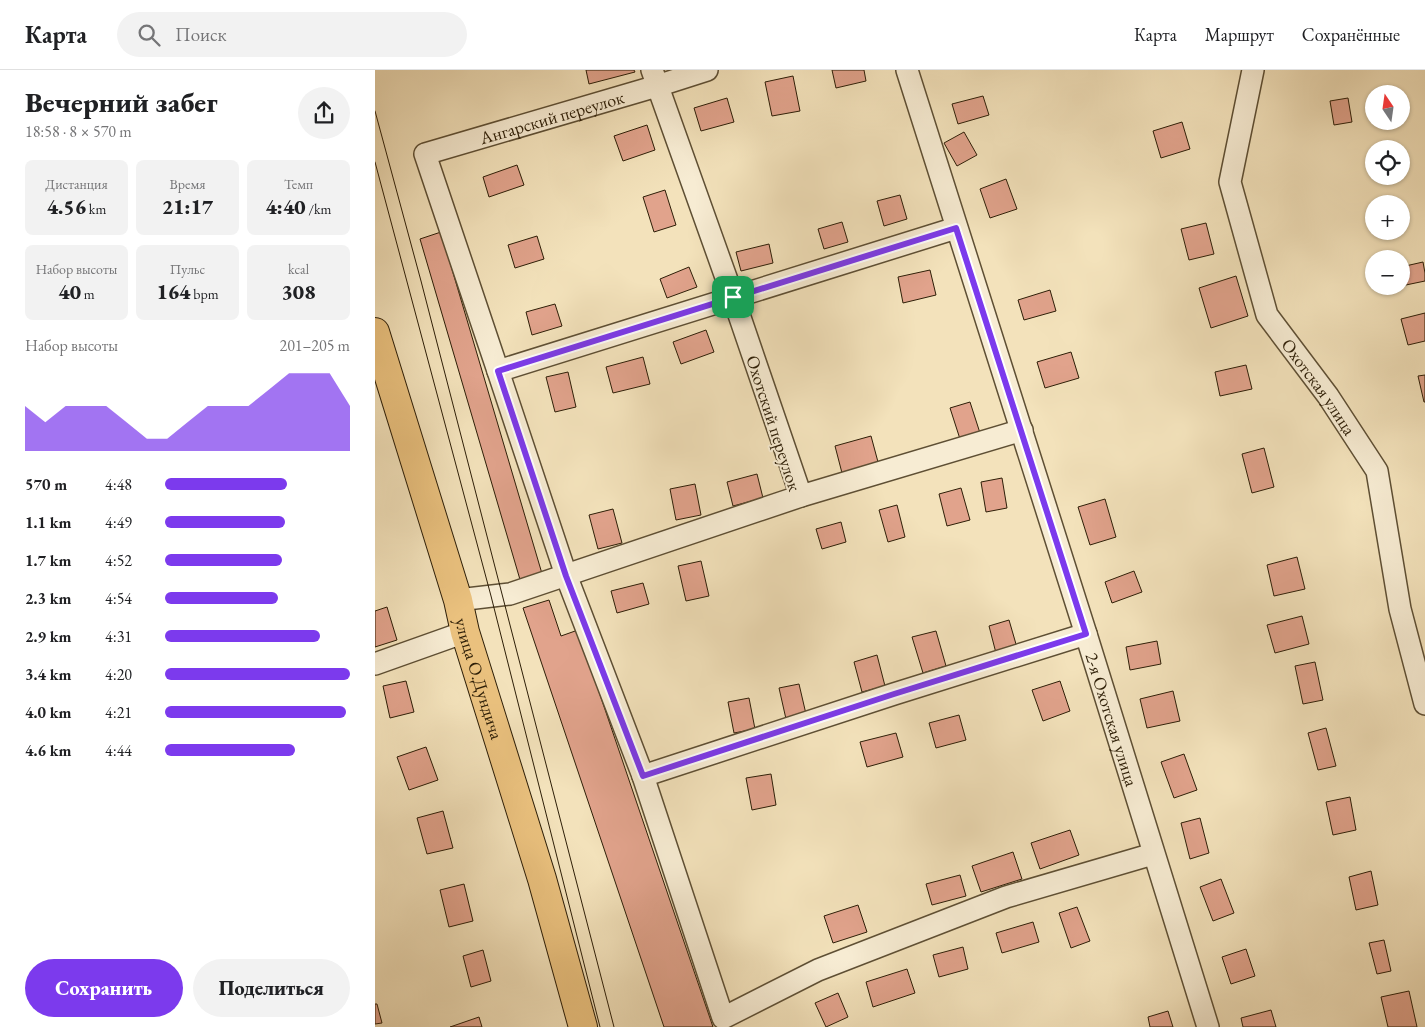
<!DOCTYPE html>
<html lang="ru">
<head>
<meta charset="utf-8">
<style>
	:root { --surface:#fff; --page:#f2f2f2; --text:#202124; --muted:#757577; --line:#e0e0e0; --accent:#7c3aed }
	body { margin:0; font-family:"EB Garamond",serif; background:var(--page); color:var(--text); height:100vh; display:flex; flex-direction:column; font-size:19px; white-space:nowrap }
	* { box-sizing:border-box; margin:0 }
	p { font-size:16px; color:var(--muted) }
	.icon { flex:none; width:28px; height:28px; fill:none; stroke:currentColor; stroke-width:2; stroke-linecap:round; stroke-linejoin:round }
	.map { position:relative; flex:1; overflow:hidden }
	.sheet { display:flex; flex-direction:column; background:var(--surface); width:375px }
	.sheet>* { flex:none }
	.needle { width:32px; rotate:347deg }
	.fabs { position:absolute; left:990px; top:15px; display:grid; gap:10px }
	.fabs a { display:grid; place-items:center; width:45px; height:45px; border-radius:50%; background:var(--surface); box-shadow:0 1px 4px #0004; font-size:25px }
	.pin { position:absolute; display:grid; place-items:center; width:42px; height:42px; color:#fff; margin:-21px; border-radius:10px; box-shadow:0 2px 8px #0006 }
	.round { display:grid; place-items:center; flex:none; width:52px; height:52px; border-radius:26px; background:var(--page) }
	.summary { display:flex; align-items:center; justify-content:space-between; height:85px; padding:0 25px }
	h1 { font-size:28px; font-weight:800; line-height:38px }
	.figures { display:grid; grid-template-columns:repeat(3,1fr); gap:8px; height:85px; padding:5px 25px }
	.figures div { display:grid; align-content:center; border-radius:8px; background:var(--page); text-align:center }
	.figures b { font-size:21px; font-weight:800 }
	.figures small { font-size:14px; font-weight:400 }
	.figures p { font-size:14px }
	.chart { height:140px; padding:10px 25px }
	.chart p { display:flex; justify-content:space-between }
	.chart svg { width:100%; height:90px; margin-top:5px; fill:var(--accent); opacity:.7 }
	.primary-button { display:flex; gap:10px; margin-top:auto; padding:10px 25px }
	.primary-button a { flex:1; height:58px; border-radius:30px; background:var(--accent); color:#fff; font-size:20px; font-weight:800; line-height:58px; text-align:center }
	.primary-button a+a { background:var(--page); color:var(--text) }
	ul { padding:0 25px; list-style:none; font-size:16px }
	li { display:grid; grid-template-columns:80px 60px 1fr; align-items:center; height:38px }
	li i { height:12px; border-radius:6px; background:var(--accent) }
	header { display:flex; align-items:center; gap:30px; box-sizing:border-box; height:70px; padding:0 25px; background:var(--surface); border-bottom:1px solid var(--line) }
	header strong { font-size:24px }
	nav { display:flex; gap:28px; margin-inline-start:auto; font-size:18px }
	.search { width:350px; height:45px; background:var(--page); display:flex; align-items:center; gap:12px; box-sizing:border-box; padding:0 18px; border-radius:28px; color:var(--muted); font-size:19px }
	main { display:flex; flex:1; min-height:0 }
	.map>svg:first-child { display:block }
</style>
</head>
<body>
<header>
<strong>Карта</strong>
<div class="search"><svg class="icon" aria-label="search" viewBox="0 0 24 24"><circle cx="10" cy="10" r="6"/><path d="M15 15l6 6"/></svg>Поиск</div>
<nav><a>Карта</a><a>Маршрут</a><a>Сохранённые</a></nav>
</header>
<main>
<section class="sheet">
<div class="summary"><div><h1>Вечерний забег</h1><p>18:58 · 8 × 570 m</p></div><a class="round"><svg class="icon" aria-label="share" viewBox="0 0 24 24"><path d="M12 15V3M7 8l5-5 5 5M5 13v7h14v-7"/></svg></a></div>
<div class="figures">
<div><p>Дистанция</p><b>4.56<small> km</small></b></div>
<div><p>Время</p><b>21:17</b></div>
<div><p>Темп</p><b>4:40<small> /km</small></b></div>
</div>
<div class="figures">
<div><p>Набор высоты</p><b>40<small> m</small></b></div>
<div><p>Пульс</p><b>164<small> bpm</small></b></div>
<div><p>kcal</p><b>308</b></div>
</div>
<div class="chart"><p><span>Набор высоты</span>201–205 m</p>
<svg viewBox="0 0 160 44" preserveAspectRatio="none"><path d="M0 44V22L10 30L20 22L30 22L40 22L50 30L60 38L70 38L80 30L90 22L100 22L110 22L120 14L130 6L140 6L150 6L160 22V44z"/></svg>
</div>
<ul>
<li><b>570 m</b>4:48<i style="width:66%"></i></li>
<li><b>1.1 km</b>4:49<i style="width:65%"></i></li>
<li><b>1.7 km</b>4:52<i style="width:63%"></i></li>
<li><b>2.3 km</b>4:54<i style="width:61%"></i></li>
<li><b>2.9 km</b>4:31<i style="width:84%"></i></li>
<li><b>3.4 km</b>4:20<i style="width:100%"></i></li>
<li><b>4.0 km</b>4:21<i style="width:98%"></i></li>
<li><b>4.6 km</b>4:44<i style="width:70%"></i></li>
</ul>
<div class="primary-button"><a>Сохранить</a><a>Поделиться</a></div>
</section>
<div class="map">
<svg width="1050" height="957" viewBox="0 0 1050 957">
	<rect width="100%" height="100%" fill="#f3e2bb"/>
	<filter id="stains"><feTurbulence type="fractalNoise" baseFrequency=".004" numOctaves="4"/><feColorMatrix values="0 0 0 0 .2 0 0 0 0 .09 0 0 0 0 .02 0 0 0 .5 -.17"/></filter>
	<radialGradient id="worn" r=".72"><stop offset=".6" stop-color="#630" stop-opacity="0"/><stop offset="1" stop-color="#630" stop-opacity=".3"/></radialGradient>
	<!-- building -->
	<g fill="#e1a38c" stroke="#2d1e07">
		<polygon points="211,0 259,0 260,2 214,14"/>
		<polygon points="457,0 489,0 491,11 461,18"/>
		<polygon points="418,6 425,41 397,46 390,12"/>
		<polygon points="608,26 614,45 583,54 577,34"/>
		<polygon points="352,28 359,52 326,61 319,38"/>
		<polygon points="973,28 977,52 959,55 955,31"/>
		<polygon points="807,52 815,79 786,88 778,61"/>
		<polygon points="272,55 280,80 248,91 239,66"/>
		<polygon points="589,62 602,85 582,96 569,73"/>
		<polygon points="142,95 149,115 114,127 108,107"/>
		<polygon points="631,109 642,139 615,148 605,119"/>
		<polygon points="290,120 301,155 279,162 268,127"/>
		<polygon points="525,125 532,149 509,156 502,131"/>
		<polygon points="467,152 473,172 449,179 443,159"/>
		<polygon points="831,153 839,184 814,190 806,159"/>
		<polygon points="66,162 168,507 146,513 45,169"/>
		<polygon points="162,166 169,189 140,198 133,175"/>
		<polygon points="394,174 398,193 366,201 361,182"/>
		<polygon points="1048,192 1050,203 1050,211 1026,216 1026,197"/>
		<polygon points="314,197 322,217 292,228 285,209"/>
		<polygon points="555,200 561,225 528,233 523,207"/>
		<polygon points="861,206 873,246 836,258 824,218"/>
		<polygon points="675,220 681,241 649,250 643,230"/>
		<polygon points="180,234 187,256 157,265 151,242"/>
		<polygon points="1050,243 1050,271 1033,275 1026,249"/>
		<polygon points="331,260 339,282 306,294 298,272"/>
		<polygon points="696,282 704,308 670,318 662,292"/>
		<polygon points="268,287 275,314 238,323 231,297"/>
		<polygon points="871,295 877,319 845,326 840,302"/>
		<polygon points="193,302 201,337 180,342 171,307"/>
		<polygon points="1050,305 1050,332 1049,332 1043,306"/>
		<polygon points="595,332 605,363 585,369 575,338"/>
		<polygon points="496,366 503,392 467,403 460,376"/>
		<polygon points="889,378 899,417 877,423 867,384"/>
		<polygon points="382,404 388,428 358,436 352,412"/>
		<polygon points="627,408 632,438 611,442 606,412"/>
		<polygon points="320,414 326,445 301,450 295,419"/>
		<polygon points="586,418 595,450 572,456 564,424"/>
		<polygon points="730,429 741,467 715,475 703,437"/>
		<polygon points="522,435 530,467 513,472 504,440"/>
		<polygon points="238,439 247,473 223,479 214,445"/>
		<polygon points="466,452 471,472 447,479 441,459"/>
		<polygon points="922,487 930,519 899,526 892,495"/>
		<polygon points="326,491 334,526 311,531 303,496"/>
		<polygon points="759,501 767,522 737,533 730,512"/>
		<polygon points="268,513 274,534 242,543 236,521"/>
		<polygon points="174,530 186,566 203,560 338,957 289,957 148,538"/>
		<polygon points="12,537 22,570 0,577 0,541"/>
		<polygon points="927,546 934,574 900,583 892,555"/>
		<polygon points="634,550 643,581 622,587 614,556"/>
		<polygon points="561,561 571,596 548,603 537,567"/>
		<polygon points="782,571 786,594 755,600 751,577"/>
		<polygon points="502,585 510,616 487,622 479,592"/>
		<polygon points="940,592 948,630 928,634 920,596"/>
		<polygon points="31,611 39,642 15,648 8,616"/>
		<polygon points="685,611 695,641 668,651 657,620"/>
		<polygon points="424,614 431,644 411,649 404,618"/>
		<polygon points="798,621 805,651 772,658 765,629"/>
		<polygon points="374,628 380,659 359,663 353,632"/>
		<polygon points="584,645 591,670 561,678 554,653"/>
		<polygon points="951,658 961,696 943,700 933,663"/>
		<polygon points="521,663 528,687 492,697 485,672"/>
		<polygon points="51,677 63,710 34,720 22,687"/>
		<polygon points="809,684 822,720 799,728 786,692"/>
		<polygon points="396,704 401,735 377,740 371,708"/>
		<polygon points="975,727 981,760 958,765 951,732"/>
		<polygon points="68,741 78,778 52,784 42,748"/>
		<polygon points="825,748 834,783 815,789 806,753"/>
		<polygon points="695,760 704,785 665,799 656,773"/>
		<polygon points="638,782 647,809 606,822 597,796"/>
		<polygon points="996,801 1003,835 981,840 974,807"/>
		<polygon points="585,805 591,826 557,835 551,814"/>
		<polygon points="846,809 859,843 838,851 825,817"/>
		<polygon points="89,814 98,851 74,857 65,820"/>
		<polygon points="483,835 492,862 458,873 449,846"/>
		<polygon points="702,837 715,871 696,878 684,843"/>
		<polygon points="658,852 664,872 627,883 621,863"/>
		<polygon points="1009,870 1016,901 1002,904 994,873"/>
		<polygon points="588,877 593,899 564,907 558,885"/>
		<polygon points="871,879 880,906 856,914 847,887"/>
		<polygon points="108,880 116,911 96,917 88,886"/>
		<polygon points="532,899 540,923 498,937 491,912"/>
		<polygon points="1034,921 1042,957 1013,957 1006,927"/>
		<polygon points="463,923 473,947 451,957 440,933"/>
		<polygon points="0,934 2,934 7,953 0,954"/>
		<polygon points="896,940 901,957 868,957 866,948"/>
		<polygon points="793,941 798,957 775,957 773,947"/>
		<polygon points="104,947 107,957 75,957"/>
	</g>
	<g fill="none" stroke-linecap="round" stroke-linejoin="round">
		<!-- minor casing -->
		<g stroke="#5e4f34" stroke-width="24">
			<g id="minor">
				<path id="s1" d="M532,0L711,564L833,957"/>
				<path id="s2" d="M878,0L855,112L892,245L953,326L1002,401L1025,539L1050,634"/>
				<polyline points="581,158 123,301 191,505 268,706 519,624 711,564"/>
				<path id="s3" d="M123,301L50,84L282,16L332,0"/>
				<polyline points="426,426 647,360"/>
				<polyline points="83,530 135,524 426,426 358,227 277,0"/>
				<polyline points="0,594 90,562"/>
				<polyline points="268,706 348,948 443,900 631,827 778,784"/>
			</g>
		</g>
		<!-- major casing -->
		<g stroke="#2d1e07" stroke-width="30">
			<g id="major">
				<path id="s4" d="M0,262L83,530L90,562L167,809L208,957"/>
			</g>
		</g>
		<!-- minor -->
		<use href="#minor" stroke="#f7ecd3" stroke-width="21"/>
		<!-- major -->
		<use href="#major" stroke="#eac17e" stroke-width="28"/>
		<!-- tram -->
		<g stroke="#2d1e07" stroke-width="1">
			<polyline points="0,41 46,211 239,957"/>
			<polyline points="0,92 116,526 225,957"/>
		</g>
	</g>
	<g fill="none" stroke-linecap="round" stroke-linejoin="round">
		<!-- route casing -->
		<g stroke="#fff" stroke-width="10">
			<polygon id="route" points="581,158 711,564 519,624 268,706 191,506 123,301"/>
		</g>
		<!-- route -->
		<use href="#route" stroke="#7c3aed" stroke-width="6"/>
	</g>
	<g text-anchor="middle" dominant-baseline="central" stroke-width="4" stroke-linejoin="round" paint-order="stroke">
		<!-- street labels -->
		<g font-size="18" fill="#2d1e07" stroke="#f7ecd3">
			<text stroke="none"><textPath href="#s3" startOffset="361">Ангарский переулок</textPath></text>
			<text stroke="none"><textPath href="#s2" startOffset="341">Охотская улица</textPath></text>
			<text transform="translate(399 353) rotate(72)">Охотский переулок</text>
			<text stroke="none"><textPath href="#s4" startOffset="362">улица О.Дундича</textPath></text>
			<text stroke="none"><textPath href="#s1" startOffset="681">2-я Охотская улица</textPath></text>
		</g>
	</g>
	<rect width="100%" height="100%" filter="url(#stains)"/>
	<rect width="100%" height="100%" fill="url(#worn)"/>
</svg>
<div class="fabs">
<a><svg class="needle" viewBox="-14 -14 28 28"><path d="M0-13l5 13h-10z" fill="#e53935"/><path d="M0 13l5-13h-10z" fill="#757577"/></svg></a>
<a><svg class="icon" aria-label="locate" viewBox="0 0 24 24"><circle cx="12" cy="12" r="6"/><path d="M12 2v4M12 18v4M2 12h4M18 12h4"/></svg></a>
<a>+</a>
<a>−</a>
</div>
<div class="pin" style="left:358px;top:227px;background:#1e9e55"><svg class="icon" aria-label="arrive" viewBox="0 0 24 24"><path d="M6 21V4h12l-3 4 3 4H6"/></svg></div>
</div>
</main>
</body>
</html>
